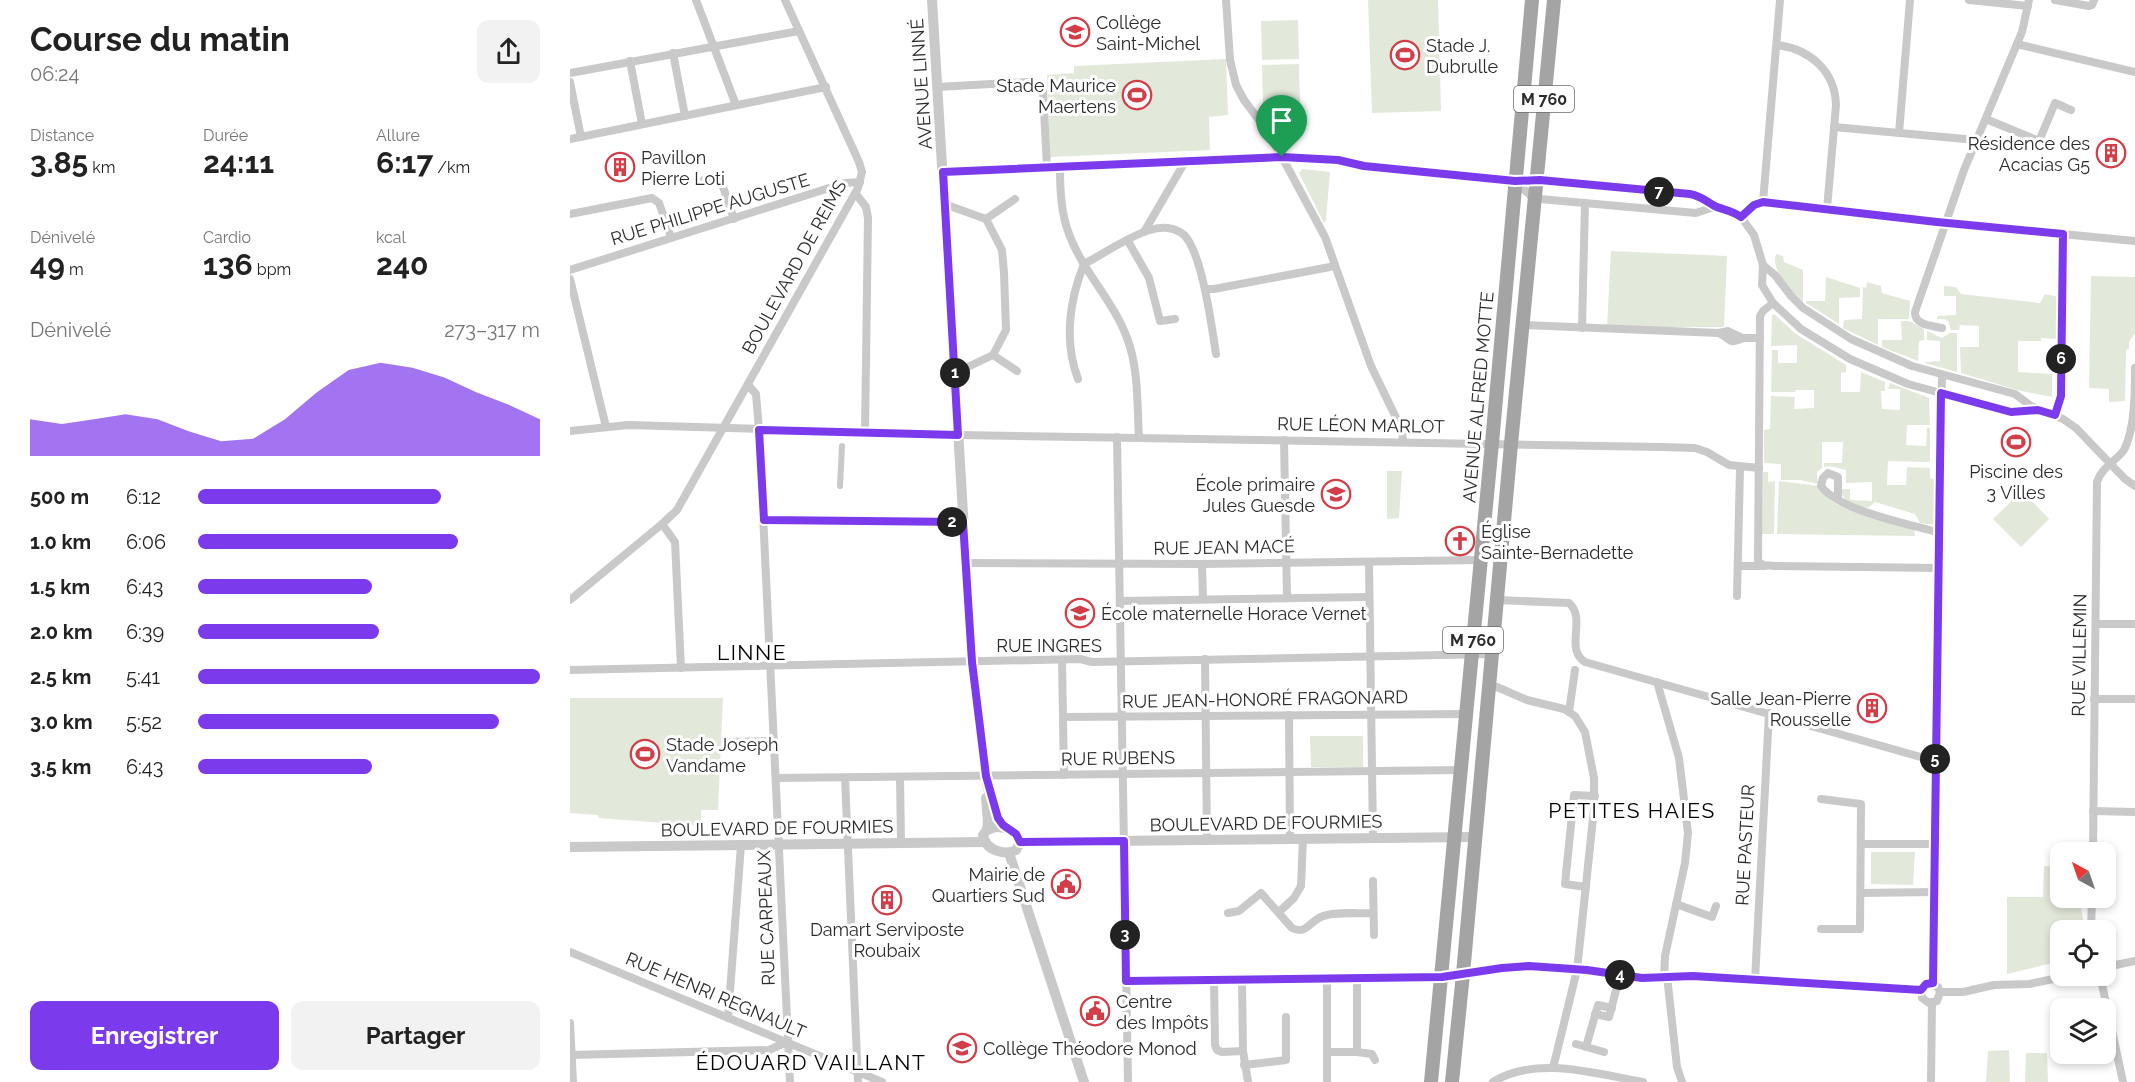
<!DOCTYPE html>
<html lang="fr">
<head>
<meta charset="utf-8">
<style>
	:root { --surface:#fff; --page:#f2f2f2; --text:#222; --muted:#767676; --accent:#7c3aed }
	body { margin:0; font-family:Raleway,sans-serif; background:var(--page); color:var(--text); height:100vh; display:flex; flex-direction:column; font-size:22px; white-space:nowrap }
	* { box-sizing:border-box; margin:0 }
	p { font-size:20px; color:var(--muted) }
	.icon { flex:none; width:33px; height:33px; fill:none; stroke:currentColor; stroke-width:2; stroke-linecap:round; stroke-linejoin:round }
	.map { position:relative; flex:1; overflow:hidden }
	.side { display:flex; flex-direction:column; background:var(--surface); width:570px }
	.side>* { flex:none }
	.needle { width:39px; rotate:320deg }
	.controls { position:absolute; left:1480px; top:842px; display:grid; gap:12px }
	.controls a { display:grid; place-items:center; width:66px; height:66px; border-radius:12px; background:var(--surface); box-shadow:0 3px 9px #0003; font-size:30px }
	.pin { position:absolute; display:grid; place-items:center; width:51px; height:51px; color:#fff; margin:-62px -26px; border-radius:50% 50% 50% 0; rotate:-45deg; box-shadow:0 0 6px #0007 }
	.pin .icon { rotate:45deg }
	.km { position:absolute; width:30px; height:30px; margin:-15px; border-radius:50%; background:#222; color:#fff; font-size:16px; line-height:30px; text-align:center }
	.round { display:grid; place-items:center; flex:none; width:63px; height:63px; border-radius:12px; background:var(--page) }
	.head { display:flex; align-items:center; justify-content:space-between; height:102px; padding:0 30px }
	h1 { font-size:33px; font-weight:700; line-height:45px }
	.metrics { display:grid; grid-template-columns:repeat(3,1fr); gap:9px; height:102px; padding:6px 30px }
	.metrics div { display:grid; align-content:center }
	.metrics b { font-size:30px; font-weight:700 }
	.metrics small { font-size:16px; font-weight:400 }
	.metrics p { font-size:16px }
	.chart { height:168px; padding:12px 30px }
	.chart p { display:flex; justify-content:space-between }
	.chart svg { width:100%; height:108px; margin-top:6px; fill:var(--accent); opacity:.7 }
	.primary-button { display:flex; gap:12px; margin-top:auto; padding:12px 30px }
	.primary-button a { flex:1; height:69px; border-radius:12px; background:var(--accent); color:#fff; font-size:24px; font-weight:700; line-height:69px; text-align:center }
	.primary-button a+a { background:var(--page); color:var(--text) }
	ul { padding:0 30px; list-style:none; font-size:20px }
	li { display:grid; grid-template-columns:96px 72px 1fr; align-items:center; height:45px }
	li i { height:15px; border-radius:8px; background:var(--accent) }
	main { display:flex; flex:1; min-height:0 }
	.map>svg:first-child { display:block }
</style>
</head>
<body>
<main>
<section class="side">
<div class="head"><div><h1>Course du matin</h1><p>06:24</p></div><a class="round"><svg class="icon" aria-label="share" viewBox="0 0 24 24"><path d="M12 15V3M7 8l5-5 5 5M5 13v7h14v-7"/></svg></a></div>
<div class="metrics">
<div><p>Distance</p><b>3.85<small> km</small></b></div>
<div><p>Durée</p><b>24:11</b></div>
<div><p>Allure</p><b>6:17<small> /km</small></b></div>
</div>
<div class="metrics">
<div><p>Dénivelé</p><b>49<small> m</small></b></div>
<div><p>Cardio</p><b>136<small> bpm</small></b></div>
<div><p>kcal</p><b>240</b></div>
</div>
<div class="chart"><p><span>Dénivelé</span>273–317 m</p>
<svg viewBox="0 0 160 44" preserveAspectRatio="none"><path d="M0 44V29L10 31L20 29L30 27L40 29L50 34L60 38L70 37L80 29L90 18L100 9L110 6L120 8L130 12L140 18L150 23L160 29V44z"/></svg>
</div>
<ul>
<li><b>500 m</b>6:12<i style="width:71%"></i></li>
<li><b>1.0 km</b>6:06<i style="width:76%"></i></li>
<li><b>1.5 km</b>6:43<i style="width:51%"></i></li>
<li><b>2.0 km</b>6:39<i style="width:53%"></i></li>
<li><b>2.5 km</b>5:41<i style="width:100%"></i></li>
<li><b>3.0 km</b>5:52<i style="width:88%"></i></li>
<li><b>3.5 km</b>6:43<i style="width:51%"></i></li>
</ul>
<div class="primary-button"><a>Enregistrer</a><a>Partager</a></div>
</section>
<div class="map">
<svg width="1565" height="1082" viewBox="0 0 1565 1082">
	<rect width="100%" height="100%" fill="#fff"/>
	<!-- green -->
	<g fill="#e2e8da">
		<polygon points="798,0 868,0 871,111 802,113"/>
		<polygon points="728,20 729,59 692,60 691,21"/>
		<polygon points="656,59 658,115 639,117 640,150 480,157 477,75 504,73 504,66"/>
		<polygon points="729,64 730,102 693,103 692,65"/>
		<polygon points="732,169 760,172 756,220 754,223 729,173"/>
		<polygon points="1041,251 1157,256 1154,327 1037,327"/>
		<path d="M1206,254L1213,256L1214,262L1233,270V303C1222,293 1200,270 1206,254Z"/>
		<polygon points="1521,276 1565,277 1565,333 1559,342 1559,349 1556,350 1555,401 1539,402 1539,389 1519,388"/>
		<polygon points="1256,277 1290,288 1290,297 1269,298 1269,324 1238,304 1236,304 1236,301 1255,301"/>
		<polygon points="1297,282 1311,286 1312,293 1340,301 1339,319 1308,319 1308,345 1273,328 1274,320 1292,319 1293,287 1296,288"/>
		<polygon points="1374,286 1386,287 1391,294 1470,303 1475,294 1488,297 1487,339 1471,338 1471,341 1448,341 1448,372 1482,374 1482,397 1447,390 1391,373 1390,347 1409,347 1409,326 1390,325 1389,330 1381,330 1378,321 1374,319 1367,319 1367,316 1386,315 1386,296 1374,296"/>
		<path d="M1204,314L1226,334L1276,365V372L1271,373V392H1290L1291,372L1315,382V391H1311L1312,409L1330,410V389H1318L1320,383L1359,398L1360,425H1337L1336,445L1356,446L1357,428H1360V462L1318,461L1317,485H1336L1337,467L1360,468V478L1366,480V525L1350,523L1345,514L1305,502L1298,508C1284,505 1274,504 1270,489H1280V500L1302,501V482L1276,483V470L1260,466L1254,467V463H1272L1273,442H1252V468L1247,472L1248,484L1230,480H1211V464L1194,463V430L1200,429L1201,396L1225,397L1224,409L1244,408V390H1226L1225,392H1201L1202,350H1208V363H1227V345L1201,346L1202,316Z"/>
		<polygon points="1331,321 1339,321 1354,329 1354,340 1349,341 1348,361 1312,347 1312,340 1332,340"/>
		<polygon points="1357,331 1372,338 1380,333 1387,333 1387,372 1355,363 1356,362 1370,361 1370,341 1357,340"/>
		<polygon points="817,471 832,471 829,518 817,519"/>
		<polygon points="1193,472 1198,472 1198,482 1205,481 1204,534 1192,534"/>
		<polygon points="1209,481 1249,486 1259,499 1268,505 1344,528 1345,536 1207,534"/>
		<polygon points="1452,491 1479,519 1451,547 1423,519"/>
		<polygon points="0,698 153,698 148,810 131,810 131,826 29,818 28,815 0,813"/>
		<polygon points="740,736 793,736 793,767 741,767"/>
		<polygon points="1301,852 1345,852 1343,885 1301,884"/>
		<polygon points="1474,866 1491,866 1491,897 1509,897 1515,930 1491,930 1491,961 1437,974 1437,897 1473,897"/>
		<polygon points="1439,1050 1440,1082 1416,1082 1418,1051"/>
		<polygon points="1456,1053 1477,1053 1478,1082 1455,1082"/>
	</g>
	<g fill="none" stroke-linecap="round" stroke-linejoin="round">
		<!-- pedestrian -->
		<polyline stroke="#c9c9c9" stroke-width="6" points="270,486 272,446"/>
		<!-- minor -->
		<g stroke="#c9c9c9" stroke-width="8">
			<polyline points="126,0 166,105"/>
			<polyline points="656,0 660,60 666,85 674,100 695,128 712,157 755,237 801,366 832,430 833,442"/>
			<polyline points="1399,0 1458,6"/>
			<polyline points="1485,0 1519,6 1522,5 1524,0"/>
			<polyline points="1447,44 1565,72"/>
			<path d="M1207,45C1239,49 1265,70 1266,105L1257,209"/>
			<polyline points="103,53 115,116"/>
			<polyline points="60,61 72,124"/>
			<polyline points="0,73 229,31"/>
			<polyline points="0,82 11,137"/>
			<polyline points="367,87 458,82 468,84 473,91 477,167"/>
			<polyline points="1416,119 1469,141 1485,103 1501,110"/>
			<polyline points="1264,127 1406,140"/>
			<polyline points="1329,133 1340,0"/>
			<polyline points="0,139 256,87"/>
			<path d="M490,167C490,190 491,213 499,234C513,272 543,300 557,338C569,369 567,405 569,438"/>
			<path d="M373,172L728,157L776,161L794,166C903,176 1012,184 1120,194L1134,199L1144,207"/>
			<polyline points="131,181 149,175 164,219"/>
			<polyline points="945,181 960,195 970,199 1126,213 1144,207 1159,209 1171,217 1184,235 1193,265 1192,285 1203,303 1231,329 1280,359 1338,384 1371,393 1441,412 1468,409"/>
			<polyline points="286,194 296,207 298,218 295,433"/>
			<polyline points="1193,202 1210,0"/>
			<polyline points="374,204 416,219 432,250 434,273 436,330 423,355 385,373"/>
			<polyline points="0,214 82,198 89,203 101,237"/>
			<polyline points="1171,217 1184,205 1193,202 1367,222 1565,241"/>
			<polyline points="416,219 445,199"/>
			<polyline points="574,232 616,160"/>
			<polyline points="558,241 579,278 590,321 605,319"/>
			<polyline points="1193,265 1205,275 1221,296 1233,308 1281,339 1342,366 1445,394 1461,406 1493,419 1506,428 1555,479 1565,486"/>
			<polyline points="0,270 275,183 290,182"/>
			<polyline points="0,279 36,427"/>
			<polyline points="636,289 644,289 765,266"/>
			<polyline points="1203,303 1193,311 1190,316 1188,561 1193,565 1205,566 1369,568"/>
			<polyline points="953,325 1149,333 1158,331 1173,338 1190,338"/>
			<polyline points="1012,328 1015,203"/>
			<path d="M1372,328C1362,326 1344,325 1345,312L1394,170L1452,32L1459,0"/>
			<path d="M1149,333C1162,340 1158,345 1173,338"/>
			<polyline points="423,355 447,371"/>
			<path d="M508,379C494,342 499,301 514,264C533,254 561,235 580,230C591,226 605,227 614,235C632,252 642,328 646,354"/>
			<polyline points="178,385 186,394 189,430 220,1082"/>
			<polyline points="1485,415 1491,396 1493,234"/>
			<polyline points="0,431 58,425 389,435 1091,447 1125,448 1137,452 1159,465 1189,468"/>
			<polyline points="547,437 558,1082"/>
			<polyline points="714,440 717,598"/>
			<path d="M1268,499V477L1258,473L1253,478L1251,486C1269,511 1340,524 1370,533"/>
			<polyline points="193,520 393,522"/>
			<polyline points="92,524 105,542 111,668"/>
			<polyline points="799,562 803,838"/>
			<polyline points="396,563 632,564 911,560"/>
			<polyline points="632,564 633,599"/>
			<polyline points="1168,566 1195,566"/>
			<polyline points="1167,596 1170,468"/>
			<polyline points="0,600 92,524 107,510 288,188 292,172 289,162 215,0"/>
			<path d="M927,600L999,603C1017,619 994,649 1015,662L1365,761"/>
			<polyline points="550,601 799,597"/>
			<polyline points="1526,624 1565,624"/>
			<polyline points="635,659 637,840"/>
			<polyline points="492,660 494,775"/>
			<polyline points="0,670 510,659 522,662 922,654"/>
			<polyline points="1087,682 1109,758 1118,833 1115,863 1095,956 1094,977"/>
			<polyline points="919,686 927,687 957,700 994,709 1005,716 1015,732 1024,778 1024,809 1007,970 983,1068"/>
			<polyline points="1524,699 1565,699"/>
			<polyline points="999,712 1005,670"/>
			<polyline points="719,715 720,839"/>
			<polyline points="494,717 896,714"/>
			<polyline points="155,742 204,741"/>
			<polyline points="330,777 331,843"/>
			<polyline points="206,778 891,770"/>
			<polyline points="275,778 288,1082"/>
			<polyline points="1523,811 1565,812"/>
			<polyline points="1292,844 1364,844"/>
			<path d="M1523,852L1527,482C1531,468 1546,461 1554,450C1565,428 1565,394 1565,368"/>
			<polyline points="803,881 804,935"/>
			<polyline points="1016,887 995,884 1004,795 1025,796"/>
			<polyline points="1291,893 1363,892"/>
			<polyline points="1106,904 1142,917 1146,906"/>
			<polyline points="709,912 724,898 731,886 733,839"/>
			<path d="M658,913L669,911L691,893L722,928C736,935 739,922 751,917C762,911 790,914 803,913"/>
			<polyline points="1251,929 1290,929 1291,804 1251,799"/>
			<polyline points="1521,930 1522,897"/>
			<polyline points="0,952 312,1082"/>
			<polyline points="1536,967 1565,961"/>
			<polyline points="1530,975 1553,1082"/>
			<polyline points="1097,976 1107,1067 1112,1082"/>
			<polyline points="757,978 757,1082"/>
			<polyline points="787,978 787,1052 802,1054 805,1060"/>
			<polyline points="644,980 645,1045 647,1050 652,1052 673,1051"/>
			<polyline points="672,980 673,1051 678,1082"/>
			<polyline points="1185,980 1199,713"/>
			<polyline points="556,981 872,977 932,968 959,966 1017,970 1072,978 1123,976 1351,990"/>
			<polyline points="1363,983 1372,375"/>
			<polyline points="1351,990 1352,998 1359,1003 1367,1001 1370,992"/>
			<polyline points="1351,990 1355,985 1361,983 1368,987 1370,992"/>
			<polyline points="1370,992 1393,992 1424,985 1459,984 1503,975"/>
			<polyline points="1025,1014 1039,1017 1050,975"/>
			<polyline points="158,1018 171,845"/>
			<polyline points="0,1023 3,1082"/>
			<polyline points="1006,1044 1034,1052"/>
			<polyline points="1016,1047 1028,1005 1042,1008"/>
			<polyline points="757,1052 787,1052"/>
			<polyline points="0,1055 199,1050 217,1042"/>
			<polyline points="674,1065 716,1060 716,1017"/>
			<path d="M923,1082C966,1055 1026,1074 1073,1082"/>
			<polyline points="1361,1082 1362,1002"/>
		</g>
		<!-- tertiary -->
		<g stroke="#c9c9c9" stroke-width="10">
			<polyline points="362,0 402,662 417,785 428,818 437,829"/>
			<polyline points="416,798 418,822 417,830"/>
			<path d="M425,827C436,827 447,831 450,842L446,850C434,856 415,850 413,835L417,830Z"/>
			<polyline points="450,842 905,837"/>
			<polyline points="0,847 415,842"/>
			<polyline points="439,853 514,1082"/>
		</g>
		<!-- primary -->
		<g stroke="#a4a4a4" stroke-width="14">
			<polyline points="861,1082 922,443 962,0"/>
			<polyline points="882,1082 893,974 941,444 984,0"/>
		</g>
	</g>
	<g fill="none" stroke-linecap="round" stroke-linejoin="round">
		<!-- route casing -->
		<g stroke="#fff" stroke-width="12">
			<path id="route" d="M712,157L768,160L794,166L945,181L970,180L1120,194C1130,196 1135,200 1143,205C1151,210 1160,209 1171,217L1184,205L1193,202L1367,222L1493,234L1491,396L1485,415L1468,410L1441,412L1371,393L1363,983L1356,984L1351,990L1123,976L1072,978L1017,970L959,966L932,968L872,977L556,981L554,841L450,842L446,834L433,825L428,818L416,776L402,662L393,522L194,520L189,430L388,435L373,172Z"/>
		</g>
		<!-- route -->
		<use href="#route" stroke="#7c3aed" stroke-width="8"/>
	</g>
	<!-- icons -->
	<defs>
		<g id="school-ring" transform="scale(1.5)"><circle r="9.5" fill="#fff" stroke="#d33d47" stroke-width="1.5"/><path d="M0-5L7-2L0 1L-7-2ZM-4 1L0 2.5L4 1V4Q0 6-4 4Z" fill="#d33d47"/></g>
		<g id="stadium-ring" transform="scale(1.5)"><circle r="9.5" fill="#fff" stroke="#d33d47" stroke-width="1.5"/><path d="M0-5a6.5 5 0 1 0 0 10a6.5 5 0 1 0 0-10ZM-3.5-1.8h7v3.6h-7Z" fill="#d33d47"/></g>
		<g id="building-ring" transform="scale(1.5)"><circle r="9.5" fill="#fff" stroke="#d33d47" stroke-width="1.5"/><path d="M-4-6H4V6H1V3H-1V6H-4ZM-2.5-4.3h1.7v1.8h-1.7ZM.8-4.3h1.7v1.8H.8ZM-2.5-1h1.7V.8h-1.7ZM.8-1h1.7V.8H.8Z" fill="#d33d47"/></g>
		<g id="church-ring" transform="scale(1.5)"><circle r="9.5" fill="#fff" stroke="#d33d47" stroke-width="1.5"/><path d="M-1.2-6h2.4v3.5h3.3v2.4h-3.3V6h-2.4V-.1h-3.3v-2.4h3.3Z" fill="#d33d47"/></g>
		<g id="civic-ring" transform="scale(1.5)"><circle r="9.5" fill="#fff" stroke="#d33d47" stroke-width="1.5"/><path d="M-.6-6.5H3V-4.5H.6V-3L4-1V1h2V6H-6V1h2V-1L-.6-3ZM-1.2 2.5V6h2.4V2.5Z" fill="#d33d47"/></g>
	</defs>
	<g fill-rule="evenodd">
		<use href="#school-ring" x="505" y="32"/>
		<use href="#stadium-ring" x="835" y="55"/>
		<use href="#stadium-ring" x="567" y="95"/>
		<use href="#building-ring" x="1541" y="153"/>
		<use href="#building-ring" x="50" y="167"/>
		<use href="#stadium-ring" x="1446" y="442"/>
		<use href="#school-ring" x="766" y="494"/>
		<use href="#church-ring" x="890" y="541"/>
		<use href="#school-ring" x="510" y="613"/>
		<use href="#building-ring" x="1302" y="708"/>
		<use href="#stadium-ring" x="75" y="754"/>
		<use href="#civic-ring" x="496" y="884"/>
		<use href="#building-ring" x="317" y="900"/>
		<use href="#civic-ring" x="525" y="1011"/>
		<use href="#school-ring" x="392" y="1048"/>
	</g>
	<g text-anchor="middle" dominant-baseline="central" stroke-width="6" stroke-linejoin="round" paint-order="stroke">
		<!-- shield labels -->
		<g fill="#fff" stroke="#6b6b6b" stroke-width="1.5">
			<rect x="944" y="86" width="60" height="26" rx="4.5"/>
			<rect x="873" y="627" width="60" height="26" rx="4.5"/>
		</g>
		<g font-size="16" font-weight="bold" fill="#2c2c2c">
			<text x="974" y="99">M 760</text>
			<text x="903" y="640">M 760</text>
		</g>
		<!-- poi labels -->
		<g font-size="18" fill="#2c2c2c" stroke="#fff" text-anchor="start">
			<text x="526" y="22">Collège<tspan x="526" dy="21">Saint-Michel</tspan></text>
			<text x="856" y="45">Stade J.<tspan x="856" dy="21">Dubrulle</tspan></text>
			<text x="546" y="85" text-anchor="end">Stade Maurice<tspan x="546" dy="21">Maertens</tspan></text>
			<text x="1520" y="143" text-anchor="end">Résidence des<tspan x="1520" dy="21">Acacias G5</tspan></text>
			<text x="71" y="157">Pavillon<tspan x="71" dy="21">Pierre Loti</tspan></text>
			<text x="1446" y="471" text-anchor="middle">Piscine des<tspan x="1446" dy="21">3 Villes</tspan></text>
			<text x="745" y="484" text-anchor="end">École primaire<tspan x="745" dy="21">Jules Guesde</tspan></text>
			<text x="911" y="531">Église<tspan x="911" dy="21">Sainte-Bernadette</tspan></text>
			<text x="531" y="613">École maternelle Horace Vernet</text>
			<text x="1281" y="698" text-anchor="end">Salle Jean-Pierre<tspan x="1281" dy="21">Rousselle</tspan></text>
			<text x="96" y="744">Stade Joseph<tspan x="96" dy="21">Vandame</tspan></text>
			<text x="475" y="874" text-anchor="end">Mairie de<tspan x="475" dy="21">Quartiers Sud</tspan></text>
			<text x="317" y="929" text-anchor="middle">Damart Serviposte<tspan x="317" dy="21">Roubaix</tspan></text>
			<text x="546" y="1001">Centre<tspan x="546" dy="21">des Impôts</tspan></text>
			<text x="413" y="1048">Collège Théodore Monod</text>
		</g>
		<!-- street labels -->
		<g font-size="18" fill="#2c2c2c" stroke="#fff">
			<text transform="translate(351 84) rotate(-94)">AVENUE LINNÉ</text>
			<text transform="translate(140 209) rotate(-17)">RUE PHILIPPE AUGUSTE</text>
			<text transform="translate(224 267) rotate(-61)">BOULEVARD DE REIMS</text>
			<text transform="translate(908 397) rotate(-85)">AVENUE ALFRED MOTTE</text>
			<text transform="translate(791 425) rotate(1)">RUE LÉON MARLOT</text>
			<text transform="translate(654 547) rotate(-1)">RUE JEAN MACÉ</text>
			<text x="479" y="645">RUE INGRES</text>
			<text transform="translate(1509 655) rotate(-89)">RUE VILLEMIN</text>
			<text transform="translate(695 699) rotate(-1)">RUE JEAN-HONORÉ FRAGONARD</text>
			<text transform="translate(548 758) rotate(-1)">RUE RUBENS</text>
			<text transform="translate(696 823) rotate(-1)">BOULEVARD DE FOURMIES</text>
			<text transform="translate(207 828) rotate(-1)">BOULEVARD DE FOURMIES</text>
			<text transform="translate(1175 845) rotate(-87)">RUE PASTEUR</text>
			<text transform="translate(196 918) rotate(-92)">RUE CARPEAUX</text>
			<text transform="translate(146 995) rotate(23)">RUE HENRI REGNAULT</text>
		</g>
		<!-- quarter labels -->
		<g font-size="21" letter-spacing="1.5" fill="#000" stroke="#fff">
			<text x="182" y="652">LINNE</text>
			<text x="1062" y="810">PETITES HAIES</text>
			<text x="241" y="1062">ÉDOUARD VAILLANT</text>
		</g>
	</g>
</svg>
<div class="controls">
<a><svg class="needle" viewBox="-14 -14 28 28"><path d="M0-13l5 13h-10z" fill="#e53935"/><path d="M0 13l5-13h-10z" fill="#767676"/></svg></a>
<a><svg class="icon" aria-label="locate" viewBox="0 0 24 24"><circle cx="12" cy="12" r="6"/><path d="M12 2v4M12 18v4M2 12h4M18 12h4"/></svg></a>
<a><svg class="icon" aria-label="layers" viewBox="0 0 24 24"><path d="M12 4l9 5-9 5-9-5zM3 14l9 5 9-5"/></svg></a>
</div>
<div class="pin" style="left:712px;top:157px;background:#1e9e55"><svg class="icon" aria-label="arrive" viewBox="0 0 24 24"><path d="M6 21V4h12l-3 4 3 4H6"/></svg></div>
<b class="km" style="left:385px;top:373px">1</b>
<b class="km" style="left:382px;top:522px">2</b>
<b class="km" style="left:555px;top:935px">3</b>
<b class="km" style="left:1050px;top:975px">4</b>
<b class="km" style="left:1365px;top:759px">5</b>
<b class="km" style="left:1491px;top:359px">6</b>
<b class="km" style="left:1089px;top:192px">7</b>
</div>
</main>
</body>
</html>
